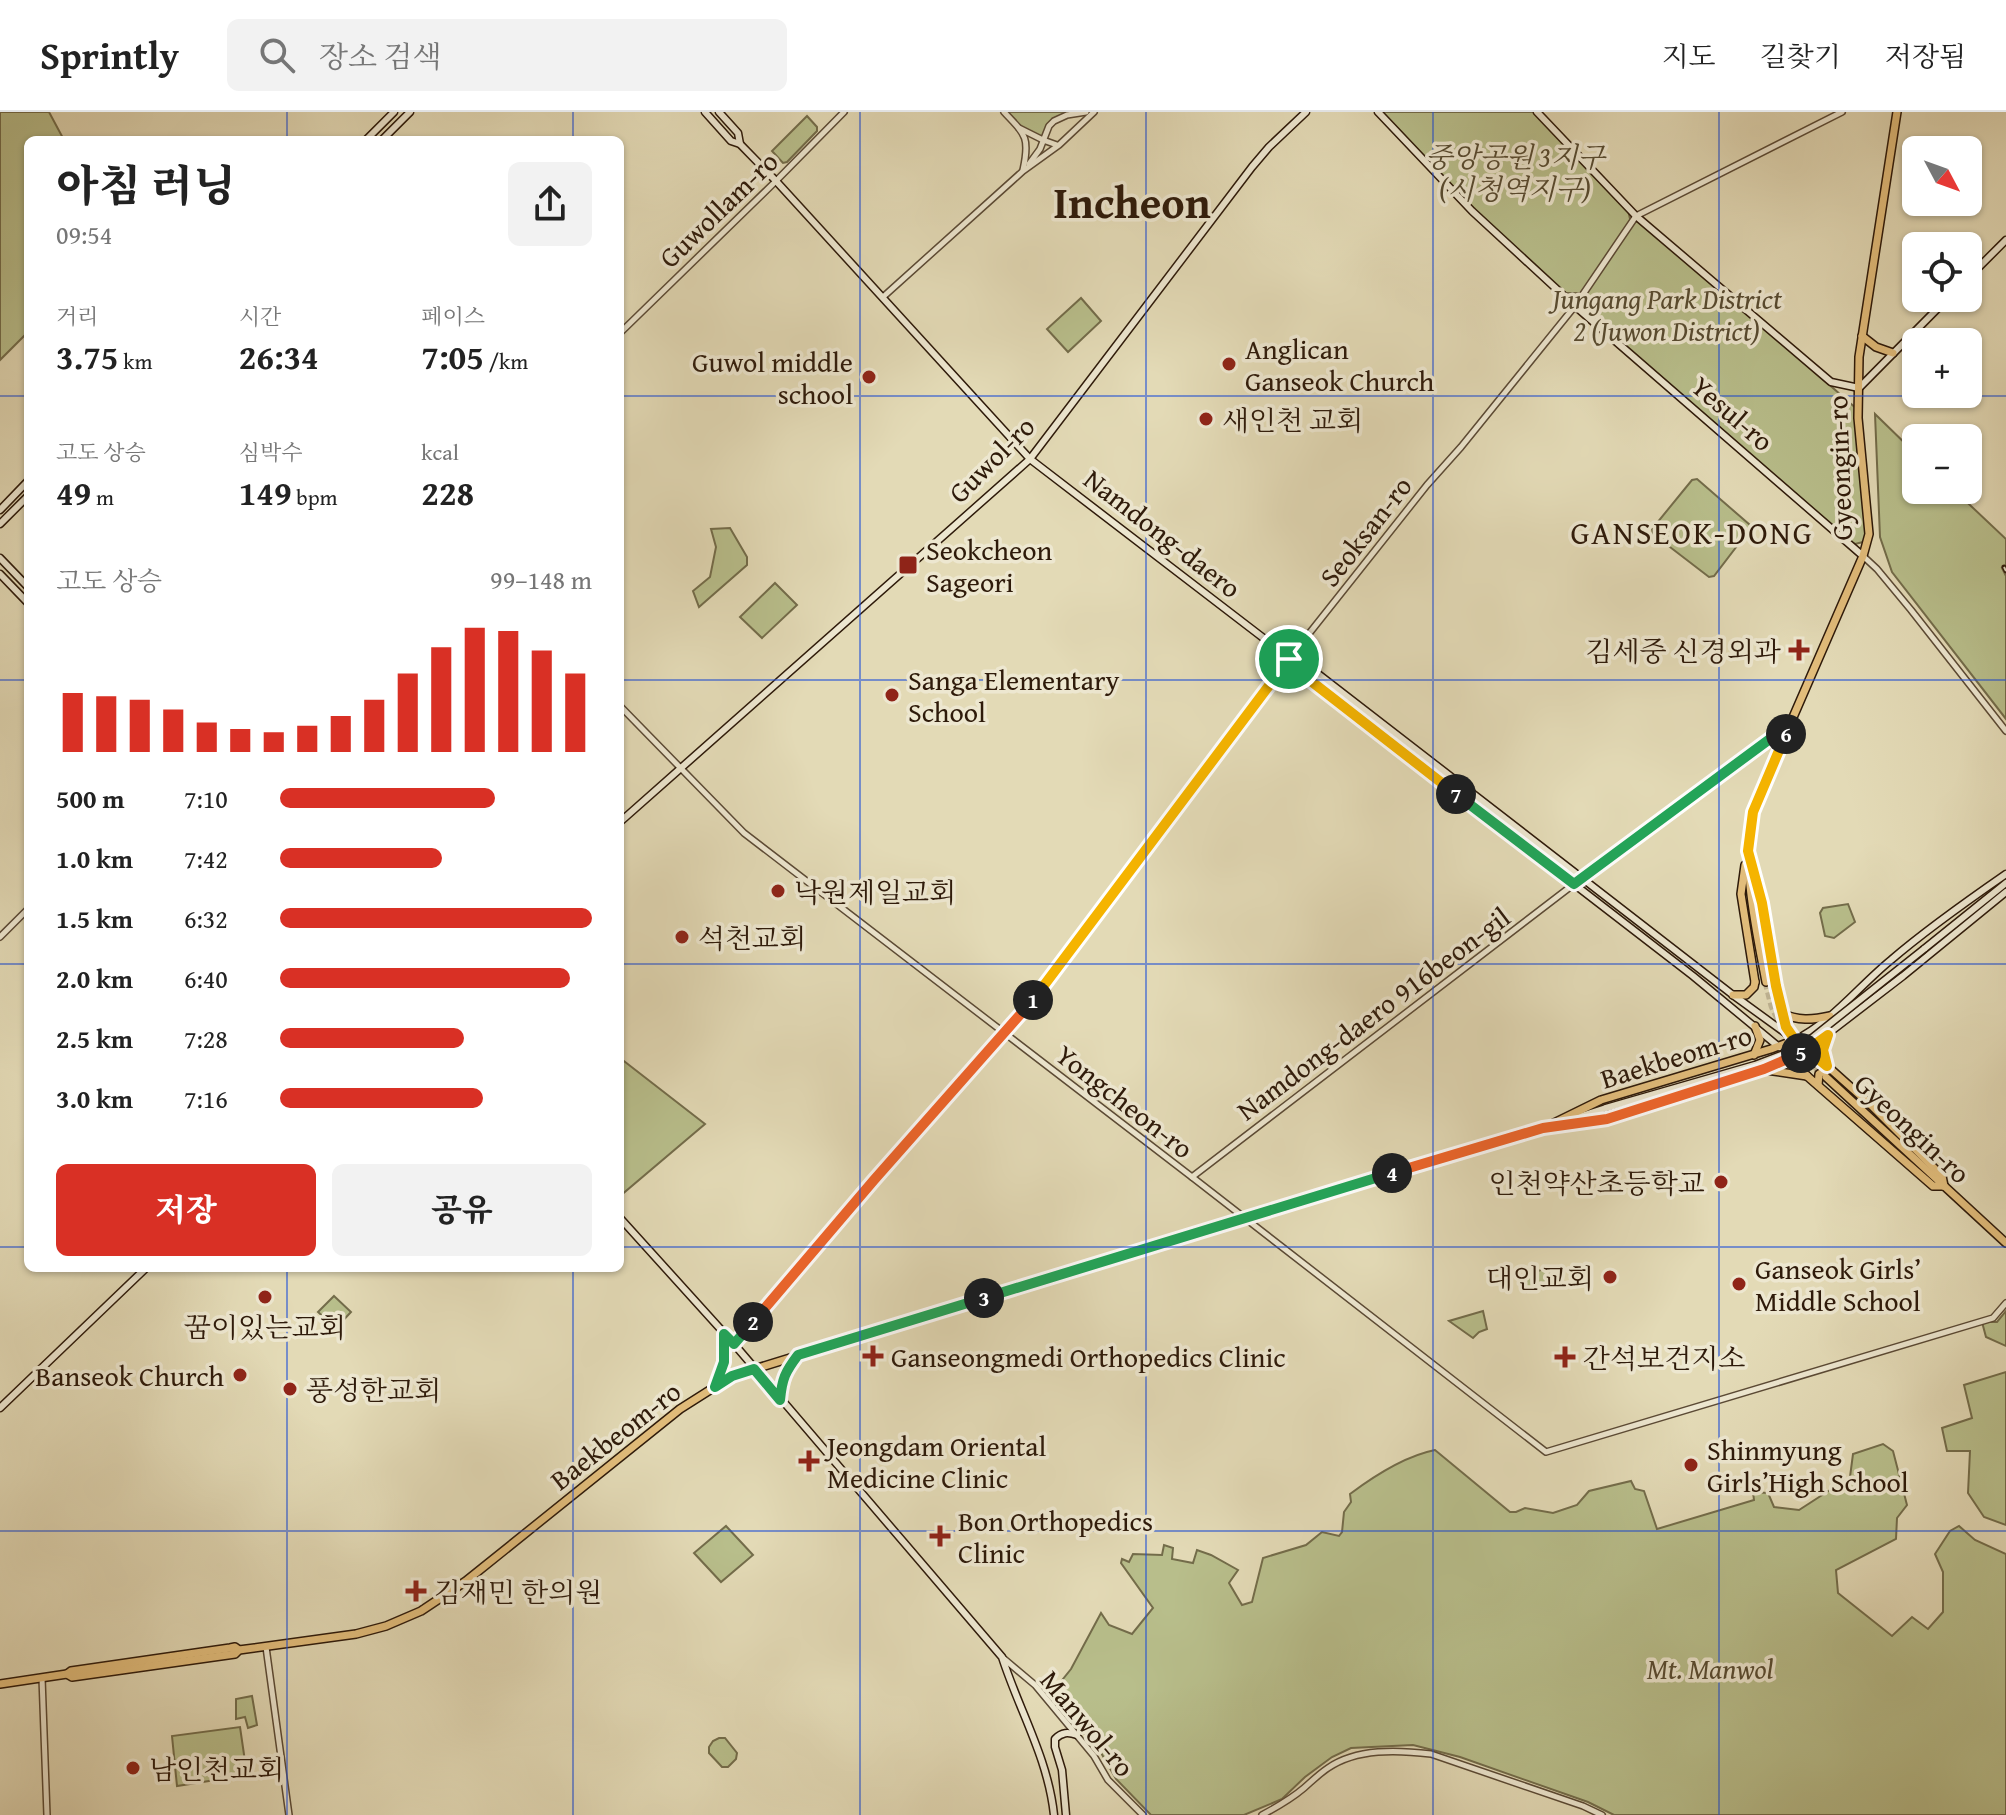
<!DOCTYPE html>
<html lang="ko">
<head>
<meta charset="utf-8">
<style>
	:root { --surface:#fff; --page:#f2f2f2; --text:#222; --muted:#767676; --line:#e0e0e0; --accent:#d93025 }
	body { margin:0; font-family:"Gentium Book Plus","Noto Serif KR",serif; background:var(--page); color:var(--text); height:100vh; display:flex; flex-direction:column; font-size:30px; white-space:nowrap }
	* { box-sizing:border-box; margin:0 }
	p { font-size:26px; color:var(--muted) }
	.icon { flex:none; width:44px; height:44px; fill:none; stroke:currentColor; stroke-width:2; stroke-linecap:round; stroke-linejoin:round }
	.map { position:relative; flex:1; overflow:hidden }
	.side { position:absolute; left:24px; top:24px; width:600px; height:1136px; display:flex; flex-direction:column; background:var(--surface); border-radius:12px; box-shadow:0 2px 6px #0004 }
	.side>* { flex:none }
	.needle { width:52px; rotate:131deg }
	.buttons { position:absolute; left:1902px; top:24px; display:grid; gap:16px }
	.buttons a { display:grid; place-items:center; width:80px; height:80px; border-radius:12px; background:var(--surface); box-shadow:0 2px 6px #0004; font-size:40px }
	.pin { position:absolute; display:grid; place-items:center; width:68px; height:68px; color:#fff; margin:-34px; border:4px solid #fff; border-radius:50%; box-shadow:0 2px 8px #0007 }
	.km { position:absolute; width:40px; height:40px; margin:-20px; border-radius:50%; background:#222; color:#fff; font-size:22px; line-height:40px; text-align:center }
	.round { display:grid; place-items:center; flex:none; width:84px; height:84px; border-radius:12px; background:var(--page) }
	.head { display:flex; align-items:center; justify-content:space-between; height:136px; padding:0 32px }
	h1 { font-size:44px; font-weight:800; line-height:60px }
	.metrics { display:grid; grid-template-columns:repeat(3,1fr); gap:12px; height:136px; padding:8px 32px }
	.metrics div { display:grid; align-content:center }
	.metrics b { font-size:34px; font-weight:800 }
	.metrics small { font-size:22px; font-weight:400 }
	.metrics p { font-size:22px }
	.chart { height:224px; padding:16px 32px }
	.chart p { display:flex; justify-content:space-between }
	.chart svg { width:100%; height:144px; margin-top:8px; stroke:var(--accent); stroke-width:6 }
	.button { display:flex; gap:16px; margin-top:auto; padding:16px 32px }
	.button a { flex:1; height:92px; border-radius:12px; background:var(--accent); color:#fff; font-size:32px; font-weight:800; line-height:92px; text-align:center }
	.button a+a { background:var(--page); color:var(--text) }
	ul { padding:0 32px; list-style:none; font-size:26px }
	li { display:grid; grid-template-columns:128px 96px 1fr; align-items:center; height:60px }
	li i { height:20px; border-radius:10px; background:var(--accent) }
	header { display:flex; align-items:center; gap:48px; box-sizing:border-box; height:112px; padding:0 40px; background:var(--surface); border-bottom:2px solid var(--line) }
	header strong { font-size:38px }
	nav { display:flex; gap:44px; margin-inline-start:auto; font-size:28px }
	.search { width:560px; height:72px; background:var(--page); display:flex; align-items:center; gap:20px; box-sizing:border-box; padding:0 28px; border-radius:12px; color:var(--muted); font-size:30px }
	.map>svg:first-child { display:block }
</style>
</head>
<body>
<header>
<strong>Sprintly</strong>
<div class="search"><svg class="icon" aria-label="search" viewBox="0 0 24 24"><circle cx="10" cy="10" r="6"/><path d="M15 15l6 6"/></svg>장소 검색</div>
<nav><a>지도</a><a>길찾기</a><a>저장됨</a></nav>
</header>
<div class="map">
<svg width="2006" height="1703" viewBox="0 0 2006 1703">
	<rect width="100%" height="100%" fill="#e3dab6"/>
	<filter id="stains"><feTurbulence type="fractalNoise" baseFrequency=".0025" numOctaves="4"/><feColorMatrix values="0 0 0 0 .2 0 0 0 0 .09 0 0 0 0 .02 0 0 0 .5 -.17"/></filter>
	<radialGradient id="worn" r=".72"><stop offset=".6" stop-color="#630" stop-opacity="0"/><stop offset="1" stop-color="#630" stop-opacity=".3"/></radialGradient>
	<!-- green -->
	<g fill="#b8be8b" stroke="#736c4a" stroke-width="2">
		<polygon points="0,0 49,0 64,28 28,28 28,220 0,248"/>
		<polygon points="1004,0 1075,0 1054,9 1043,28 1018,15"/>
		<polygon points="1378,0 1537,0 1627,94 1631,111 1642,108 1858,298 1869,422 1863,430 1855,432 1844,427 1581,199 1582,181 1561,181 1481,107"/>
		<polygon points="807,4 817,15 817,19 787,50 783,51 772,39"/>
		<polygon points="1081,186 1101,209 1068,240 1047,217"/>
		<polygon points="1875,302 1916,342 1916,378 1954,378 2006,427 2006,454 2002,456 2006,464 2006,607 1892,460 1880,425"/>
		<polygon points="1697,367 1750,413 1750,417 1714,464 1709,465 1653,422 1652,417 1692,368"/>
		<polygon points="730,416 747,445 747,453 699,495 693,479 710,465 716,435 711,417"/>
		<polygon points="775,471 797,493 762,526 740,505"/>
		<polygon points="1848,792 1855,810 1834,826 1825,824 1820,801 1823,796"/>
		<polygon points="620,946 705,1012 620,1084"/>
		<polygon points="1549,1155 1554,1172 1527,1180 1522,1165"/>
		<polygon points="334,1184 351,1200 336,1216 318,1200"/>
		<polygon points="1483,1199 1487,1217 1479,1220 1473,1226 1449,1209"/>
		<polygon points="2006,1199 2006,1234 1986,1225 1982,1210 1997,1210"/>
		<polygon points="2006,1260 2006,1413 1984,1405 1968,1381 1970,1339 1947,1339 1942,1316 1972,1306 1964,1273"/>
		<path d="M1883,1332L1893,1339L1907,1393L1897,1406L1896,1427L1836,1458L1838,1481L1892,1524L1912,1505L1928,1517L1943,1500V1460L1935,1442L1950,1419L1959,1414L1975,1428L2006,1442V1703H1614L1588,1690L1460,1645L1413,1633L1351,1636L1332,1645L1305,1665L1282,1687L1244,1703H1151L1116,1667L1100,1639L1060,1595L1055,1577L1071,1557L1101,1501L1109,1513L1132,1522L1153,1496L1121,1451L1122,1447L1129,1450L1133,1442L1162,1443L1164,1433L1173,1436L1172,1447L1193,1451L1197,1438L1211,1443L1238,1458L1229,1471L1242,1493L1252,1490L1263,1446L1306,1433L1322,1420L1339,1424L1342,1420L1344,1400L1351,1390L1350,1382C1374,1364 1405,1344 1435,1338L1510,1400H1516L1525,1396L1553,1401L1577,1393L1589,1379L1631,1369L1635,1377L1644,1379L1657,1417L1754,1388L1753,1380L1768,1381L1774,1395L1799,1398L1850,1365L1853,1342Z"/>
		<polygon points="726,1414 753,1443 721,1470 694,1441"/>
		<polygon points="252,1584 257,1613 248,1616 245,1605 236,1607 236,1587"/>
		<polygon points="240,1615 247,1663 177,1674 172,1624"/>
		<polygon points="719,1626 725,1626 737,1641 736,1647 728,1655 722,1655 709,1641 709,1635 713,1629"/>
	</g>
	<g fill="none" stroke-linecap="round" stroke-linejoin="round">
		<!-- primary-tunnel -->
		<g stroke="#bfb494" stroke-width="7" stroke-dasharray="7 3.5" stroke-linecap="butt">
			<polyline points="1766,870 1772,894 1784,920"/>
			<polyline points="1797,937 1825,964"/>
		</g>
		<!-- tertiary casing -->
		<g stroke="#5b4a35" stroke-width="8">
			<g id="tertiary">
				<path d="M1004,0C1026,23 1030,26 1023,58"/>
				<polyline points="1019,16 1043,28 1057,33"/>
				<polyline points="1029,52 1040,37 1049,14 1054,9 1067,3 1086,0"/>
				<polyline points="883,185 1023,59 1059,33 1094,0"/>
				<polyline points="620,221 776,69 844,0"/>
				<polyline points="1863,444 1877,457 1911,498 2006,619"/>
				<polyline points="620,594 744,721 1192,1065 1546,1340 1993,1206 2006,1191"/>
				<polyline points="0,825 28,797"/>
				<polyline points="1192,1065 1578,769 1788,614"/>
				<polyline points="734,1232 874,1068 1032,889 1300,533 1427,373 1461,335 1575,194 1636,104 1842,0"/>
				<polyline points="266,1535 289,1703"/>
				<polyline points="1003,1546 1035,1573 1094,1644 1108,1668 1143,1703"/>
				<polyline points="42,1566 47,1703"/>
				<path d="M1262,1703C1277,1695 1291,1687 1304,1676C1312,1669 1319,1662 1328,1656C1357,1636 1398,1638 1431,1642L1583,1694L1602,1703"/>
			</g>
		</g>
		<!-- secondary casing -->
		<g stroke="#2e1a0a" stroke-width="9">
			<g id="secondary">
				<polyline points="705,0 731,29 740,32 776,69 1030,347 1279,538 1289,547 1298,559 1693,864 1779,935"/>
				<polyline points="719,0 738,21 740,32"/>
				<polyline points="1378,0 1472,99 1575,194 1863,444"/>
				<polyline points="1537,0 1636,104 1831,270 1859,276 1948,186"/>
				<polyline points="366,28 394,0"/>
				<polyline points="382,28 410,0"/>
				<polyline points="1968,166 2006,128"/>
				<polyline points="0,398 28,369"/>
				<polyline points="0,412 28,384"/>
				<polyline points="0,446 28,475"/>
				<polyline points="0,462 28,491"/>
				<path d="M1289,547L1304,551L1733,883L1795,928C1833,909 1859,874 1891,848C1927,817 1967,789 2006,762"/>
				<polyline points="620,710 1030,347 1252,55 1269,35 1306,0"/>
				<polyline points="1924,837 2006,771"/>
				<polyline points="1808,937 1903,864 2006,780"/>
				<polyline points="1560,1011 1606,996"/>
				<path d="M620,1106L734,1232L1002,1545C1019,1598 1048,1646 1054,1703"/>
				<polyline points="0,1296 146,1156"/>
				<path d="M1066,1703L1062,1658L1055,1635V1627C1062,1620 1068,1620 1077,1623"/>
			</g>
		</g>
		<!-- primary casing -->
		<g stroke="#2e1a0a" stroke-width="10">
			<g id="primary">
				<polyline points="1862,224 1876,235 1893,241"/>
				<polyline points="1751,752 1762,791 1776,874 1786,915 1795,928 1816,944 1873,995 1942,1064 1944,1074"/>
				<polyline points="1745,753 1741,782 1755,870"/>
				<path d="M1766,870C1755,809 1738,747 1758,686L1863,444L1869,422L1858,306L1859,245L1897,0"/>
				<polyline points="1733,883 1746,883 1754,875 1755,870"/>
				<path d="M1781,901C1798,909 1812,908 1830,904"/>
				<polyline points="1754,943 1760,928 1755,914"/>
				<polyline points="1788,944 1807,964 1933,1074 1944,1074"/>
				<polyline points="1826,952 1823,938 1828,923"/>
				<polyline points="1766,958 1807,964"/>
				<polyline points="1826,965 2006,1131"/>
				<polyline points="1818,973 1819,962 1830,956"/>
				<polyline points="1552,1012 1601,988 1771,937 1795,928"/>
				<polyline points="716,1274 724,1250 724,1222"/>
				<path d="M780,1288C782,1267 785,1260 798,1243"/>
				<polyline points="67,1562 72,1565 235,1542 239,1538 356,1522 386,1514 421,1499 466,1469 680,1297 732,1264 1243,1106 1543,1016 1607,1007 1764,957 1808,937"/>
				<polyline points="0,1572 67,1562 71,1559 230,1536 235,1535 239,1538"/>
			</g>
		</g>
		<!-- tertiary -->
		<use href="#tertiary" stroke="#ede7d0" stroke-width="5"/>
		<!-- secondary -->
		<use href="#secondary" stroke="#ede7d0" stroke-width="6"/>
		<!-- primary -->
		<use href="#primary" stroke="#e2bd7b" stroke-width="7"/>
		<!-- rail casing -->
		<g stroke="#2e1a0a" stroke-width="5">
			<polyline id="rail" points="2004,455 2006,459"/>
		</g>
		<!-- rail -->
		<use href="#rail" stroke="#ede7d0" stroke-width="2" stroke-dasharray="6" stroke-linecap="butt"/>
		<!-- secondary-bridge casing -->
		<g stroke="#2e1a0a" stroke-width="9" stroke-linecap="butt">
			<polyline id="secondary-bridge" points="1606,996 1755,953 1784,942 1812,926 1924,837"/>
		</g>
		<!-- secondary-bridge -->
		<use href="#secondary-bridge" stroke="#ede7d0" stroke-width="6"/>
	</g>
	<g fill="none" stroke-linecap="round" stroke-linejoin="round">
		<!-- split-1 casing -->
		<g stroke="#fff" stroke-width="16">
			<polyline id="split-1" points="1033,888 1289,547"/>
		</g>
		<!-- split-2 casing -->
		<g stroke="#fff" stroke-width="16">
			<polyline id="split-2" points="753,1210 874,1068 1033,888"/>
		</g>
		<!-- split-3 casing -->
		<g stroke="#fff" stroke-width="16">
			<path id="split-3" d="M753,1210L734,1232L724,1222V1250L715,1275L732,1264L754,1257L780,1288C782,1267 785,1260 798,1243L984,1186"/>
		</g>
		<!-- split-4 casing -->
		<g stroke="#fff" stroke-width="16">
			<polyline id="split-4" points="984,1186 1392,1061"/>
		</g>
		<!-- split-5 casing -->
		<g stroke="#fff" stroke-width="16">
			<polyline id="split-5" points="1392,1061 1543,1016 1607,1007 1764,957 1801,941"/>
		</g>
		<!-- split-6 casing -->
		<g stroke="#fff" stroke-width="16">
			<path id="split-6" d="M1786,622L1753,700L1748,739L1762,791L1776,874L1786,915L1795,928L1827,954L1823,938L1828,923C1819,930 1810,936 1801,941"/>
		</g>
		<!-- split-7 casing -->
		<g stroke="#fff" stroke-width="16">
			<polyline id="split-7" points="1456,682 1574,772 1790,612 1786,622"/>
		</g>
		<!-- split-8 casing -->
		<g stroke="#fff" stroke-width="16">
			<polyline id="split-8" points="1289,547 1298,559 1456,682"/>
		</g>
		<!-- split-1 -->
		<use href="#split-1" stroke="#f5b400" stroke-width="10"/>
		<!-- split-2 -->
		<use href="#split-2" stroke="#f0652b" stroke-width="10"/>
		<!-- split-3 -->
		<use href="#split-3" stroke="#22a559" stroke-width="10"/>
		<!-- split-4 -->
		<use href="#split-4" stroke="#22a559" stroke-width="10"/>
		<!-- split-5 -->
		<use href="#split-5" stroke="#f0652b" stroke-width="10"/>
		<!-- split-6 -->
		<use href="#split-6" stroke="#f5b400" stroke-width="10"/>
		<!-- split-7 -->
		<use href="#split-7" stroke="#22a559" stroke-width="10"/>
		<!-- split-8 -->
		<use href="#split-8" stroke="#f5b400" stroke-width="10"/>
	</g>
	<!-- grid -->
	<path fill="none" stroke="#1d4ed8" stroke-width="2" stroke-opacity="0.55" d="M287,0V28M573,0V28M860,0V1703M1146,0V1703M1433,0V1703M1719,0V1703M0,284H28M620,284H2006M0,568H28M620,568H2006M0,852H28M620,852H2006M0,1135H28M620,1135H2006M287,1156V1703M573,1156V1703M0,1419H2006"/>
	<!-- markers -->
	<g fill="#8f2418" stroke="#ede7d0" stroke-width="3">
		<circle cx="1229" cy="252" r="8"/>
		<circle cx="869" cy="265" r="8"/>
		<circle cx="1206" cy="307" r="8"/>
		<rect x="898" y="443" width="20" height="20" rx="4"/>
		<path d="M1795 526h8v8h8v8h-8v8h-8v-8h-8v-8h8z"/>
		<circle cx="892" cy="583" r="8"/>
		<circle cx="778" cy="779" r="8"/>
		<circle cx="682" cy="825" r="8"/>
		<circle cx="1721" cy="1070" r="8"/>
		<circle cx="1610" cy="1165" r="8"/>
		<circle cx="1739" cy="1172" r="8"/>
		<circle cx="265" cy="1185" r="8"/>
		<path d="M869 1232h8v8h8v8h-8v8h-8v-8h-8v-8h8z"/>
		<path d="M1561 1233h8v8h8v8h-8v8h-8v-8h-8v-8h8z"/>
		<circle cx="240" cy="1263" r="8"/>
		<circle cx="290" cy="1277" r="8"/>
		<path d="M805 1337h8v8h8v8h-8v8h-8v-8h-8v-8h8z"/>
		<circle cx="1691" cy="1353" r="8"/>
		<path d="M936 1412h8v8h8v8h-8v8h-8v-8h-8v-8h8z"/>
		<path d="M412 1467h8v8h8v8h-8v8h-8v-8h-8v-8h8z"/>
		<circle cx="133" cy="1656" r="8"/>
	</g>
	<g text-anchor="middle" dominant-baseline="central" stroke-width="7" stroke-linejoin="round" paint-order="stroke">
		<!-- park labels -->
		<g font-size="28" font-style="italic" fill="#574b31" stroke="#ede7d0">
			<text x="1515" y="44">중앙공원 3지구<tspan x="1515" dy="32">(시청역지구)</tspan></text>
			<text x="1667" y="186">Jungang Park District<tspan x="1667" dy="32">2 (Juwon District)</tspan></text>
			<text x="1710" y="1556">Mt. Manwol</text>
		</g>
		<!-- street labels -->
		<g font-size="28" fill="#2e1a0a" stroke="#ede7d0">
			<text transform="translate(718 97) rotate(-44)">Guwollam-ro</text>
			<text transform="translate(1733 301) rotate(41)">Yesul-ro</text>
			<text transform="translate(991 347) rotate(-45)">Guwol-ro</text>
			<text transform="translate(1839 356) rotate(-92)">Gyeongin-ro</text>
			<text transform="translate(1365 419) rotate(-52)">Seoksan-ro</text>
			<text transform="translate(1163 421) rotate(38)">Namdong-daero</text>
			<text transform="translate(1373 901) rotate(-37)">Namdong-daero 916beon-gil</text>
			<text transform="translate(1676 944) rotate(-17)">Baekbeom-ro</text>
			<text transform="translate(1125 989) rotate(38)">Yongcheon-ro</text>
			<text transform="translate(1913 1016) rotate(43)">Gyeongin-ro</text>
			<text transform="translate(615 1323) rotate(-38)">Baekbeom-ro</text>
			<text transform="translate(1088 1611) rotate(50)">Manwol-ro</text>
		</g>
		<!-- poi labels -->
		<g font-size="28" fill="#2e1a0a" stroke="#ede7d0" text-anchor="start">
			<text x="1245" y="236">Anglican<tspan x="1245" dy="32">Ganseok Church</tspan></text>
			<text x="853" y="249" text-anchor="end">Guwol middle<tspan x="853" dy="32">school</tspan></text>
			<text x="1222" y="307">새인천 교회</text>
			<text x="926" y="437">Seokcheon<tspan x="926" dy="32">Sageori</tspan></text>
			<text x="1781" y="538" text-anchor="end">김세중 신경외과</text>
			<text x="908" y="567">Sanga Elementary<tspan x="908" dy="32">School</tspan></text>
			<text x="794" y="779">낙원제일교회</text>
			<text x="698" y="825">석천교회</text>
			<text x="1705" y="1070" text-anchor="end">인천약산초등학교</text>
			<text x="1755" y="1156">Ganseok Girls’<tspan x="1755" dy="32">Middle School</tspan></text>
			<text x="1594" y="1165" text-anchor="end">대인교회</text>
			<text x="265" y="1214" text-anchor="middle">꿈이있는교회</text>
			<text x="891" y="1244">Ganseongmedi Orthopedics Clinic</text>
			<text x="1583" y="1245">간석보건지소</text>
			<text x="224" y="1263" text-anchor="end">Banseok Church</text>
			<text x="306" y="1277">풍성한교회</text>
			<text x="827" y="1333">Jeongdam Oriental<tspan x="827" dy="32">Medicine Clinic</tspan></text>
			<text x="1707" y="1337">Shinmyung<tspan x="1707" dy="32">Girls’High School</tspan></text>
			<text x="958" y="1408">Bon Orthopedics<tspan x="958" dy="32">Clinic</tspan></text>
			<text x="434" y="1479">김재민 한의원</text>
			<text x="149" y="1656">남인천교회</text>
		</g>
		<!-- quarter labels -->
		<g font-size="32" letter-spacing="2" fill="#2e1a0a" stroke="#ede7d0">
			<text x="1692" y="420">GANSEOK-DONG</text>
		</g>
		<!-- town labels -->
		<g font-size="44" font-weight="bold" fill="#2e1a0a" stroke="#ede7d0">
			<text x="1132" y="90">Incheon</text>
		</g>
	</g>
	<rect width="100%" height="100%" filter="url(#stains)"/>
	<rect width="100%" height="100%" fill="url(#worn)"/>
</svg>
<div class="buttons">
<a><svg class="needle" viewBox="-14 -14 28 28"><path d="M0-13l5 13h-10z" fill="#e53935"/><path d="M0 13l5-13h-10z" fill="#767676"/></svg></a>
<a><svg class="icon" aria-label="locate" viewBox="0 0 24 24"><circle cx="12" cy="12" r="6"/><path d="M12 2v4M12 18v4M2 12h4M18 12h4"/></svg></a>
<a>+</a>
<a>−</a>
</div>
<div class="pin" style="left:1289px;top:547px;background:#1e9e55"><svg class="icon" aria-label="arrive" viewBox="0 0 24 24"><path d="M6 21V4h12l-3 4 3 4H6"/></svg></div>
<b class="km" style="left:1033px;top:888px">1</b>
<b class="km" style="left:753px;top:1210px">2</b>
<b class="km" style="left:984px;top:1186px">3</b>
<b class="km" style="left:1392px;top:1061px">4</b>
<b class="km" style="left:1801px;top:941px">5</b>
<b class="km" style="left:1786px;top:622px">6</b>
<b class="km" style="left:1456px;top:682px">7</b>
<section class="side">
<div class="head"><div><h1>아침 러닝</h1><p>09:54</p></div><a class="round"><svg class="icon" aria-label="share" viewBox="0 0 24 24"><path d="M12 15V3M7 8l5-5 5 5M5 13v7h14v-7"/></svg></a></div>
<div class="metrics">
<div><p>거리</p><b>3.75<small> km</small></b></div>
<div><p>시간</p><b>26:34</b></div>
<div><p>페이스</p><b>7:05<small> /km</small></b></div>
</div>
<div class="metrics">
<div><p>고도 상승</p><b>49<small> m</small></b></div>
<div><p>심박수</p><b>149<small> bpm</small></b></div>
<div><p>kcal</p><b>228</b></div>
</div>
<div class="chart"><p><span>고도 상승</span>99–148 m</p>
<svg viewBox="0 0 160 44" preserveAspectRatio="none"><path d="M5 44V26M15 44V27M25 44V28M35 44V31M45 44V35M55 44V37M65 44V38M75 44V36M85 44V33M95 44V28M105 44V20M115 44V12M125 44V6M135 44V7M145 44V13M155 44V20"/></svg>
</div>
<ul>
<li><b>500 m</b>7:10<i style="width:69%"></i></li>
<li><b>1.0 km</b>7:42<i style="width:52%"></i></li>
<li><b>1.5 km</b>6:32<i style="width:100%"></i></li>
<li><b>2.0 km</b>6:40<i style="width:93%"></i></li>
<li><b>2.5 km</b>7:28<i style="width:59%"></i></li>
<li><b>3.0 km</b>7:16<i style="width:65%"></i></li>
</ul>
<div class="button"><a>저장</a><a>공유</a></div>
</section>
</div>
</body>
</html>
